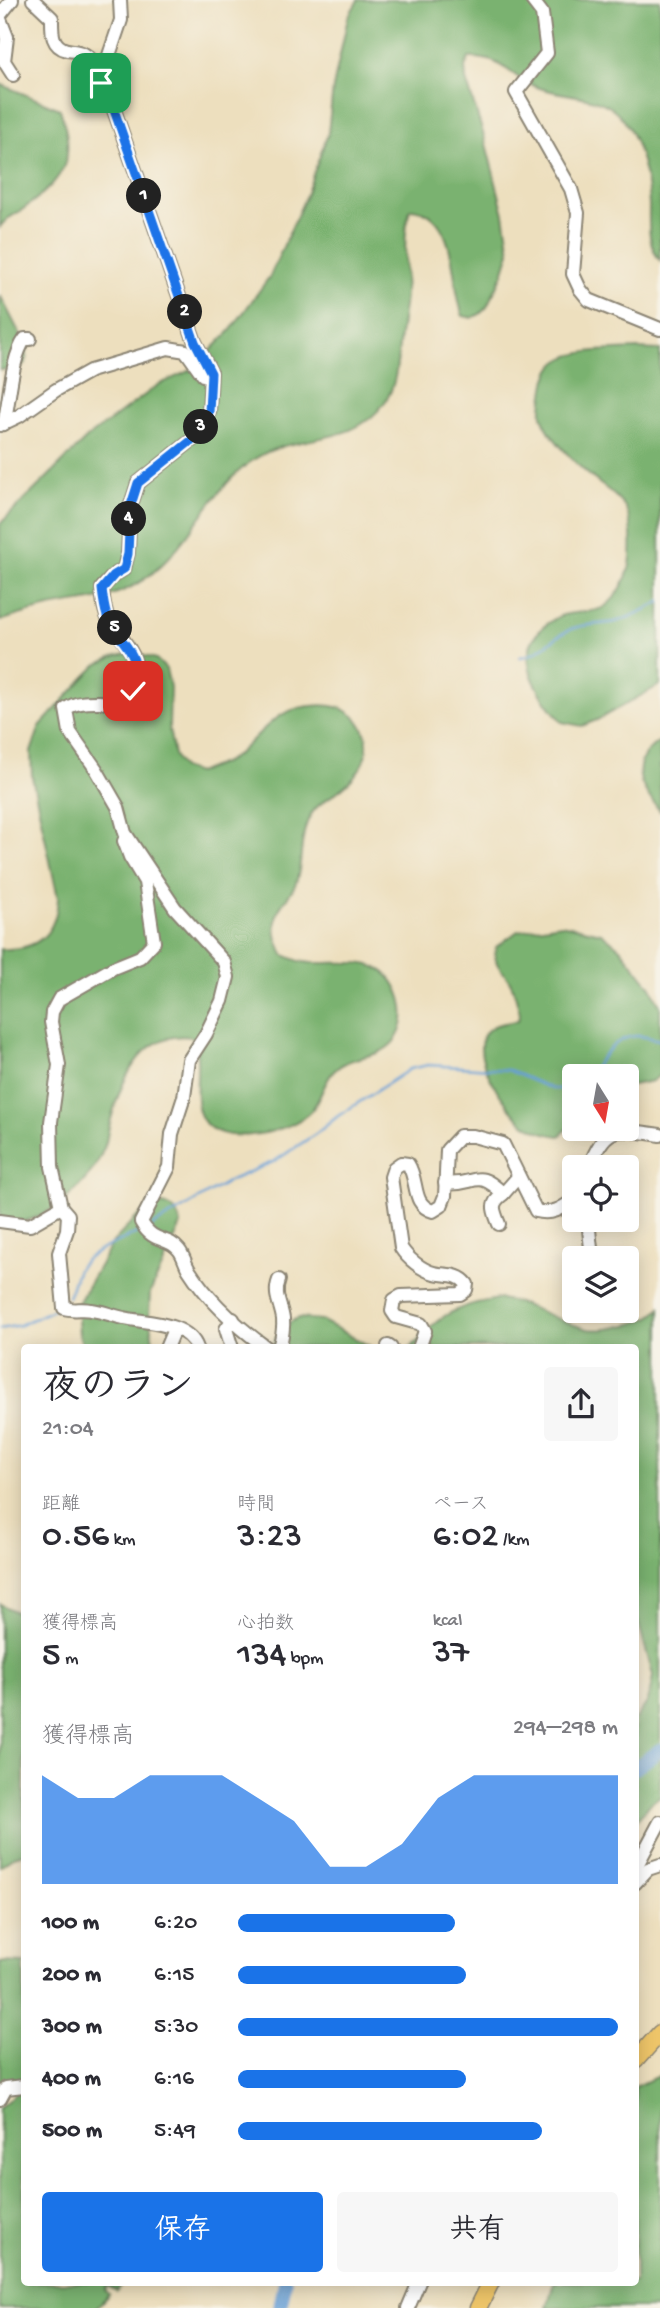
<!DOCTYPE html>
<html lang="ja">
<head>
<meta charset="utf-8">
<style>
	:root { --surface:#fff; --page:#f7f7f7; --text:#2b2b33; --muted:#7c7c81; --accent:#1a73e8 }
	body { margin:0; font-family:"Gochi Hand","Klee One",sans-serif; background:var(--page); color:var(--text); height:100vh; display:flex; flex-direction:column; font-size:26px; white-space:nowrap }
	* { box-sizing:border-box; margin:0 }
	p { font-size:23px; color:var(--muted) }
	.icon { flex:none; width:38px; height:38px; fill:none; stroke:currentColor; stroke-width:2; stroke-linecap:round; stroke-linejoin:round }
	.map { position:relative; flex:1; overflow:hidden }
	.panel { position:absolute; left:21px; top:1344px; width:618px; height:942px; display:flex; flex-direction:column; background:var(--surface); border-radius:7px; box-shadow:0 4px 18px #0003 }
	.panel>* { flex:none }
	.needle { width:46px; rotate:169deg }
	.buttons { position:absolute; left:562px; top:1064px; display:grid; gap:14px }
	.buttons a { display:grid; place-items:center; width:77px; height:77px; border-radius:7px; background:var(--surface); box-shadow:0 4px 18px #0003; font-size:35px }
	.pin { position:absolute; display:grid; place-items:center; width:60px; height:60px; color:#fff; margin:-30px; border-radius:14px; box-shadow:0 4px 10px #0006 }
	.km { position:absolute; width:35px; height:35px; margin:-18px; border-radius:50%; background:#222; color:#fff; font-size:19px; line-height:35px; text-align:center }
	.round { display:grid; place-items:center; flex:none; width:74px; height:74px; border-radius:7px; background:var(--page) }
	.headline { display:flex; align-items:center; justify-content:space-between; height:119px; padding:0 21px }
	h1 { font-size:38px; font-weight:600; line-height:52px }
	.stats { display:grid; grid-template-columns:repeat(3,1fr); gap:10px; height:119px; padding:7px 21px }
	.stats div { display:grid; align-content:center }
	.stats b { font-size:35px; font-weight:600 }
	.stats small { font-size:19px; font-weight:400 }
	.stats p { font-size:19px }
	.chart { height:196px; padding:14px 21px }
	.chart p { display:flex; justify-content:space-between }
	.chart svg { width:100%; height:126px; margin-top:7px; fill:var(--accent); opacity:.7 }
	.action { display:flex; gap:14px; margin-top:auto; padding:14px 21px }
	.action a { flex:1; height:80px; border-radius:7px; background:var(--accent); color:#fff; font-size:28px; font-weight:600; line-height:80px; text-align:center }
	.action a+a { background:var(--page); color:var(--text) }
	ul { padding:0 21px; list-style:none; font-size:23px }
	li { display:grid; grid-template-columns:112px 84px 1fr; align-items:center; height:52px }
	li i { height:18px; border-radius:9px; background:var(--accent) }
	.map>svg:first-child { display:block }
</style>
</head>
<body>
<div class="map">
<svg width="660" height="2308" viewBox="0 0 660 2308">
	<rect width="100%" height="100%" fill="#f7f3e8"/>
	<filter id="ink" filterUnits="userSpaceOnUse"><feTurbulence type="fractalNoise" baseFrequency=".0143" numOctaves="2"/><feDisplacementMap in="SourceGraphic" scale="14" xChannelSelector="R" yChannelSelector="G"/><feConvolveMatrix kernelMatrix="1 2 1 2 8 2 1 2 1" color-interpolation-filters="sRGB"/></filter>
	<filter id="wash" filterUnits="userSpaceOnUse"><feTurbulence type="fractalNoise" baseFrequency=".00686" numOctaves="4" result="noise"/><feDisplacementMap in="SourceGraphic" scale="28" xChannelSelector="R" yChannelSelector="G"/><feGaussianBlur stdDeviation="1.57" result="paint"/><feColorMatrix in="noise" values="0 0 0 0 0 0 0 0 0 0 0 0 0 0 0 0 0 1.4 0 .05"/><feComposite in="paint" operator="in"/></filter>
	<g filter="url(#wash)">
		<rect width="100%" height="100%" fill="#eddfbe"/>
		<!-- forest -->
		<g fill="#7ab270" stroke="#526e4e" stroke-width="2">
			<path d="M358,0H660V261C647,243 649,226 649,205C648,176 636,123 610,107C588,94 560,96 537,87C508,77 505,57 469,58L465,67L466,80L484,136L504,214L510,252L503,274L487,307L480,314L472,318L463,316C450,284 459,211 410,209C402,237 407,265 405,294C404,311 400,329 399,346C397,365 396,386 385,402C353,449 295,431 253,460C204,494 186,558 133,586C104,602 72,601 41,609C27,612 14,617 0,621V524L87,438L158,385L193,369L230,331L270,276L305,198L328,133L333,88L348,17Z"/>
			<path d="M0,84L60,109C76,158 67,176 26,207C16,215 7,216 0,227Z"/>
			<polygon points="0,295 27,348 26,362 19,369 0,370"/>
			<path d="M637,349L660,350V685L597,720L582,726L562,722C534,689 505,646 558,617C571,610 590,615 604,607C619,597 630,574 631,557C632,542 631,522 626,509C621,499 608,490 599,483C582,470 546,436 542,415C541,407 544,396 545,388C546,379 551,366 559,361C576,349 616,350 637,349Z"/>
			<path d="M131,653L156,659L166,669L170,687L169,729L174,755L182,768L197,773C212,767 228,763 240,752C258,736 273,714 299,708C317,704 340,703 354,716C378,740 366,769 342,788C329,799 315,804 308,820C299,839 303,863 296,883C291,896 277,906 276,920C274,934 277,942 284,955C290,957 297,961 304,962C335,967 376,951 396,986C409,1010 406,1042 377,1053C361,1059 347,1058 334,1071C323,1082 321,1101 310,1112C290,1132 228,1147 206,1124C187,1103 205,1063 192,1037C139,1029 119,1086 109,1127C107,1134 107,1142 104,1148C93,1178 62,1208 32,1219C23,1223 10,1222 0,1224V949C37,951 56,935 58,898L32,777L31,752L40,726L84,678L97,665L113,657Z"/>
			<path d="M660,742V811C645,793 630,773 647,752C652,747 653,744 660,742Z"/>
			<path d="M561,924L601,933L620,948L651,987L660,1006V1075L652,1081L627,1086L626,1076H574L572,1124L560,1136C548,1135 534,1130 524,1123C506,1108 465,1052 488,1030C496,1022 509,1024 518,1020L520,1013C517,1004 516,995 512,986C505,969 492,968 496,947L518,931Z"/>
			<path d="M155,1203C172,1204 176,1209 181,1225L150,1293L149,1317L154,1347H83L79,1334L77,1305L113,1242L137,1217Z"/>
			<path d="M499,1299C531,1303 557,1322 588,1329C602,1331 618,1327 632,1324C643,1321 654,1317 660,1308V1796L650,1804L635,1822V1720L648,1701L653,1676L635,1610V1348H409C419,1342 425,1334 433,1325C451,1308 475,1302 499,1299Z"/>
			<path d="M299,1318L321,1320L371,1347L272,1348C277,1331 282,1324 299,1318Z"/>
			<polygon points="0,1604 24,1616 24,1853 14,1856 0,1866"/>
			<path d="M0,1962L24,1963V2282H128L120,2286L117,2291L107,2286L105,2290L109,2294L96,2308H0V2108L21,2087L12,2078L0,2086V2015C5,2006 0,1976 0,1962Z"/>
			<polygon points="660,2075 660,2308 547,2308 554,2282 635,2282 635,2087"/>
		</g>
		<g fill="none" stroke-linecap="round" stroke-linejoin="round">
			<!-- stream -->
			<g stroke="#669fd5" stroke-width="2.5">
				<path d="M520,657C539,655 551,639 567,631C582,623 599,625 615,622C631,618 646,609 660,602"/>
				<path d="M589,1076C599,1060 615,1036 637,1036C644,1036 653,1039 660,1040"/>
				<polyline points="151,1227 231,1180 275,1161 317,1133 338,1116 410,1069 428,1065 508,1070 552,1089 574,1089"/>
				<path d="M68,1297C73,1288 74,1275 80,1266C92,1250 124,1241 142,1230"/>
				<polyline points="0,1329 20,1325 59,1307"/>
			</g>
			<!-- river -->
			<g stroke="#669fd5" stroke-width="14">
				<polyline points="635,1768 660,1750"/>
				<polyline points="280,2308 285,2282"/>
			</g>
		</g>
	</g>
	<g filter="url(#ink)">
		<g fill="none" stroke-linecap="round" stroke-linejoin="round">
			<!-- minor casing -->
			<g stroke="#8c8574" stroke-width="16">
				<g id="minor">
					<path d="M33,0L52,18C52,32 51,46 67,50C73,51 79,51 84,54C95,60 97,71 101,82"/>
					<path d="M120,0L121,20L104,70L106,87L195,342L211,373L209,412L192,440L138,483L130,508L128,553L124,569L114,575L102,588C103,599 104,611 109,620C120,638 140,655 136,678C130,719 90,691 66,709L70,732L96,769L118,807L125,833L175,908L224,962L228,977L222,1001L206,1034L189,1060L184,1097L172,1134L169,1167L141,1222C154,1245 167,1235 179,1250C184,1256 185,1264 189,1270C208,1300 238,1327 267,1348"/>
					<polyline points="532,0 542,13 547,53 516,92 571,189 578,213 573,274 580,289 589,300 660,329"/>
					<polyline points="0,15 12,0"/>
					<polyline points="0,19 7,37 4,61 13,75"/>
					<path d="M4,424C10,399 11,358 25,339H30"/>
					<polyline points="0,425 19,416 56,390 90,371 168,348 186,351 203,375 211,373"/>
					<path d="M124,841L130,857L145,882L154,942L140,957L113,968L59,999L52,1012L51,1022L59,1065L51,1122L52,1167L61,1207L68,1215L67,1230L59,1253L64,1308C73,1311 82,1308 91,1310C102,1311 113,1316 124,1318C146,1323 188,1322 197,1348"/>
					<path d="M589,1167C607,1122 617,1129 660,1135"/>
					<path d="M445,1183C475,1187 476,1166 503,1194L518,1177"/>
					<polyline points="588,1220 592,1258"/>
					<polyline points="0,1221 30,1225 61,1207"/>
					<path d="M499,1224C493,1209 490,1204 503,1194"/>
					<polyline points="388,1346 391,1348"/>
					<polyline points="166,1348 174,1329"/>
					<polyline points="232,1348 226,1329 233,1319"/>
					<path d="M279,1348C282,1338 284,1329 283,1319C281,1304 273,1295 279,1280"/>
					<path d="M419,1348L425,1331L421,1324L396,1317L392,1311L394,1300L401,1296L460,1294L466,1290L467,1284C458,1273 447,1276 434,1273C422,1270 408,1259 401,1248L391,1177L394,1168L401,1163L408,1164C419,1181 411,1205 433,1211L441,1206L445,1196L447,1150L460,1136H473L503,1144L536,1211C552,1215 561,1209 574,1200"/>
					<polyline points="635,1869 660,1822"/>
					<polyline points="635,1883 648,1869 660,1865"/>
					<polyline points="0,2099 6,2088 24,2086"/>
					<polyline points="408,2308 419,2282"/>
				</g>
			</g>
			<!-- major casing -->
			<g stroke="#8c8574" stroke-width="19">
				<g id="major">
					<polyline points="635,2061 660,2033"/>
					<polyline points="478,2308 491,2282"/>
				</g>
			</g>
			<!-- minor -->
			<use href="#minor" stroke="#fff" stroke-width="12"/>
			<!-- major -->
			<use href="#major" stroke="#eec569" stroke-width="16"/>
		</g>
	</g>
	<g fill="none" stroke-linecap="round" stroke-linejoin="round" filter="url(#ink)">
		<!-- route casing -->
		<g stroke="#fff" stroke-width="14">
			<path id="route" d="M101,83L106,87L195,342L211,373L209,412L192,440L138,483L130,508L128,554L124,569L114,575L102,589C103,598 104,607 107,616C121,648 143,648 133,691"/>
		</g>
		<!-- route -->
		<use href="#route" stroke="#1a73e8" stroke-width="9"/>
	</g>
</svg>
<div class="buttons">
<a><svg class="needle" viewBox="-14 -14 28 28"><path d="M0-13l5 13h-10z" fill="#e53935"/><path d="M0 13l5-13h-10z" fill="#7c7c81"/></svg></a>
<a><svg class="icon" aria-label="locate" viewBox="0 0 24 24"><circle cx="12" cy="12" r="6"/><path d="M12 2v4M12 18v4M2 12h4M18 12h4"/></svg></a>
<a><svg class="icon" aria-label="layers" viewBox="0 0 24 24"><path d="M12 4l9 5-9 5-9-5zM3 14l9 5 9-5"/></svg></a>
</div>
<div class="pin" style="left:101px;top:83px;background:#1e9e55"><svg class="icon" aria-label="arrive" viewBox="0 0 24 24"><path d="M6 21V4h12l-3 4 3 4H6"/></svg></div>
<div class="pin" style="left:133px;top:691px;background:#d93025"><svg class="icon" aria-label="check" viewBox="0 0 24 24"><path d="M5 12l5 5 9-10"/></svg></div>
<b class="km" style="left:144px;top:196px">1</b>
<b class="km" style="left:185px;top:312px">2</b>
<b class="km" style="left:201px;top:427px">3</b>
<b class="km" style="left:129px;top:519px">4</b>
<b class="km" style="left:115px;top:628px">5</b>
<section class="panel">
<div class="headline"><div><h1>夜のラン</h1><p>21:04</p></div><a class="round"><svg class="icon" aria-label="share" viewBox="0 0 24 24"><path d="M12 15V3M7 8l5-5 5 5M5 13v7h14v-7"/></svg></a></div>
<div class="stats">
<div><p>距離</p><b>0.56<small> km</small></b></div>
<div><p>時間</p><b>3:23</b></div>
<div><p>ペース</p><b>6:02<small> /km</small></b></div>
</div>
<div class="stats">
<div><p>獲得標高</p><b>5<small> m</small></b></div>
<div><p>心拍数</p><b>134<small> bpm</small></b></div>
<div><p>kcal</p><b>37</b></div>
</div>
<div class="chart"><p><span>獲得標高</span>294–298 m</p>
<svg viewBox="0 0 160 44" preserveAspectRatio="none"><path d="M0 44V6L10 14L20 14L30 6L40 6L50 6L60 14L70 22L80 38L90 38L100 30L110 14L120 6L130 6L140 6L150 6L160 6V44z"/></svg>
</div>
<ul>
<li><b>100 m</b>6:20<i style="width:57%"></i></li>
<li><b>200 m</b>6:15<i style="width:60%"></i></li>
<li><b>300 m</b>5:30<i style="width:100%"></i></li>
<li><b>400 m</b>6:16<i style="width:60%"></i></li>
<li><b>500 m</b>5:49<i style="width:80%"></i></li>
</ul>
<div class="action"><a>保存</a><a>共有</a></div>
</section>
</div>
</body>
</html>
